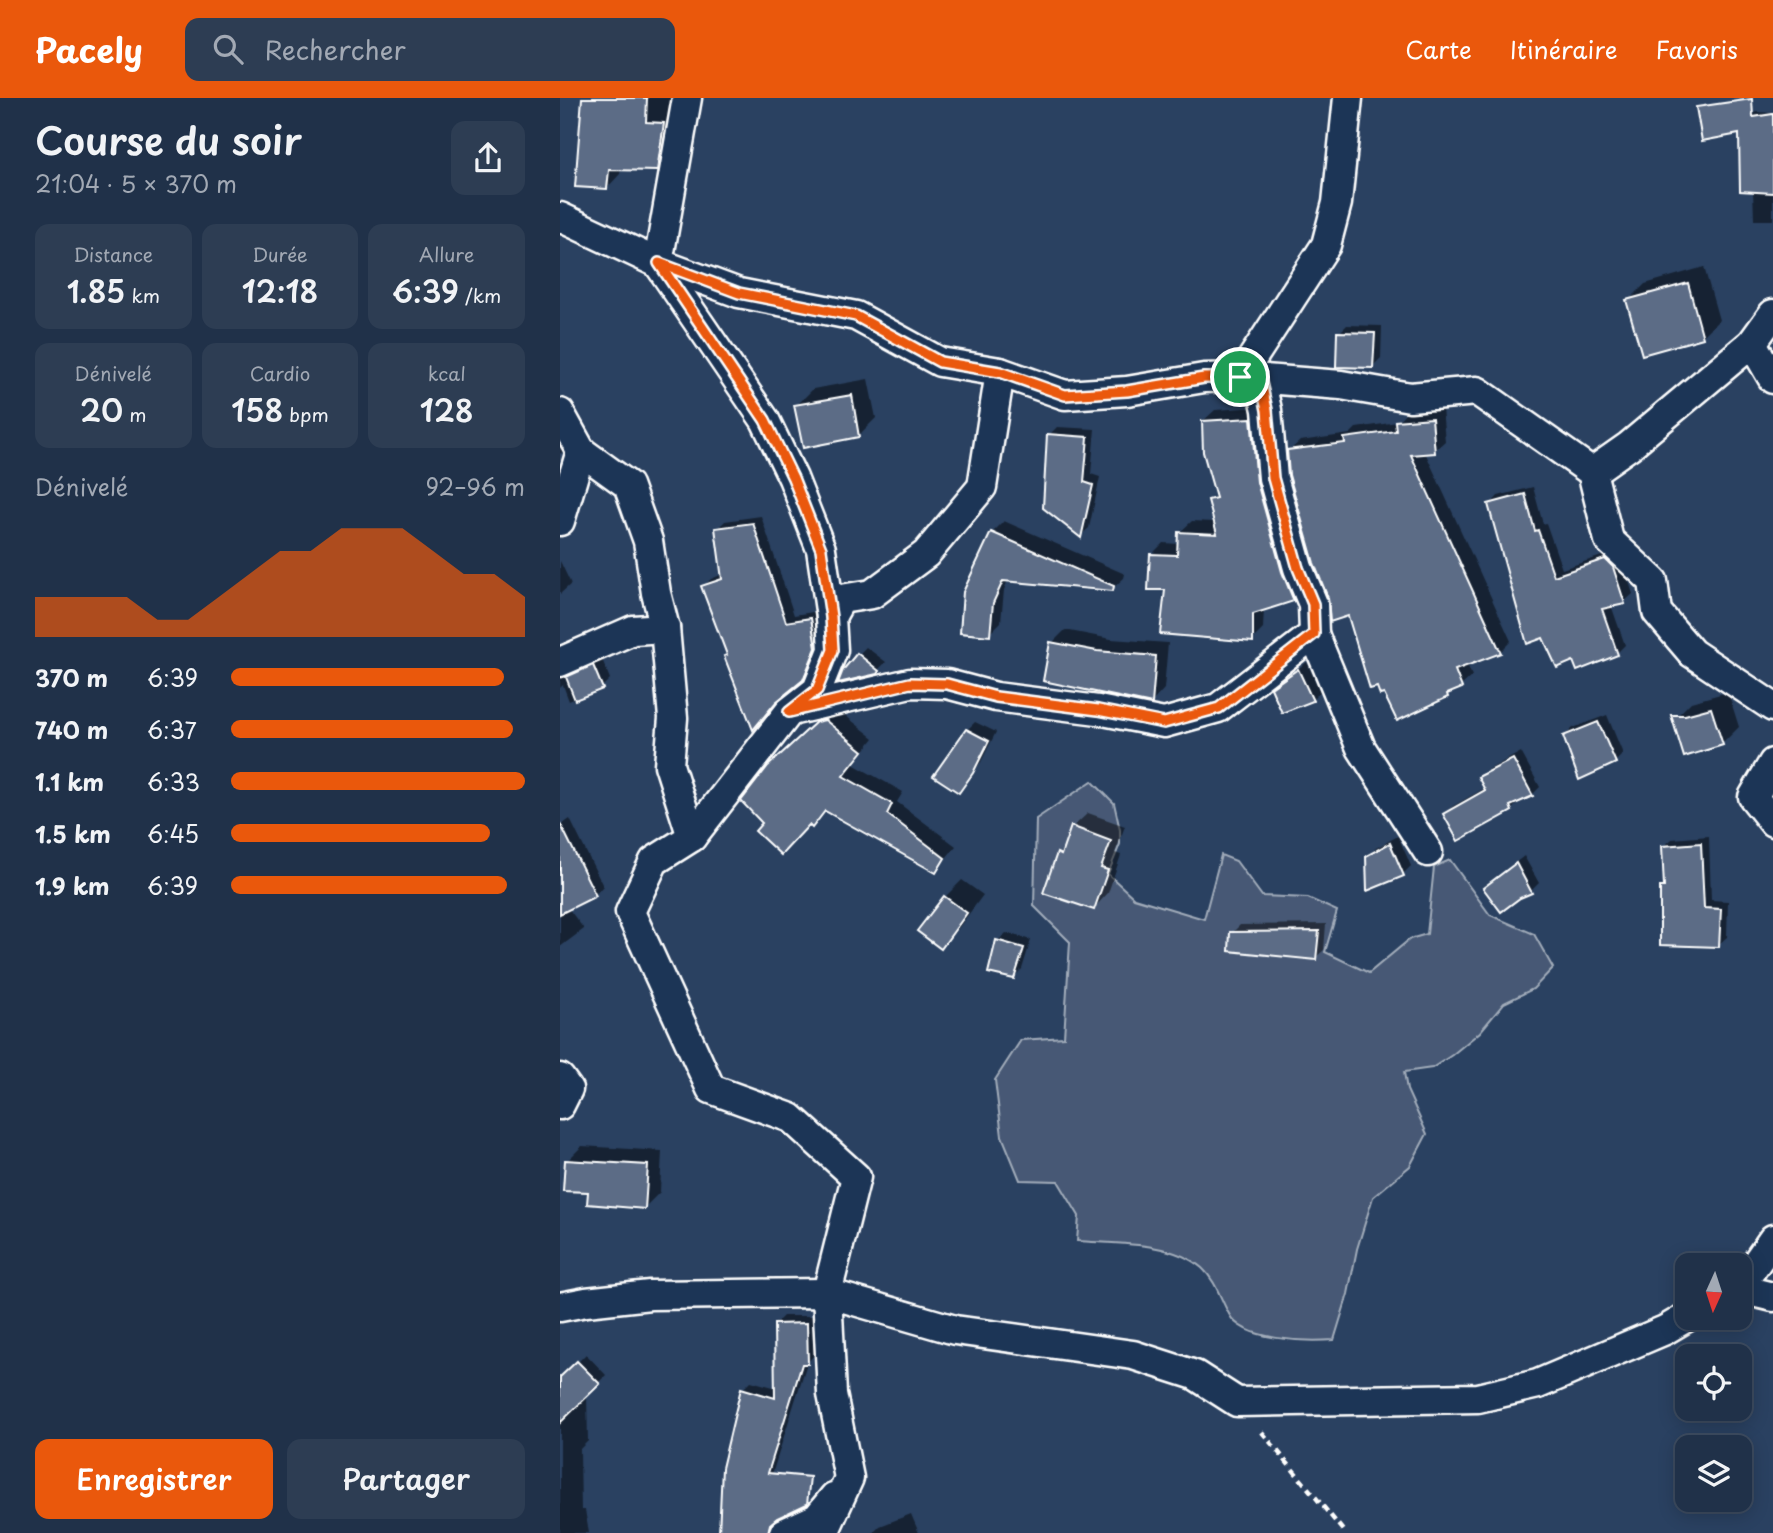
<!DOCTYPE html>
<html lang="fr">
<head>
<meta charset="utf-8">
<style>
	:root { --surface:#203149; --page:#2d3d53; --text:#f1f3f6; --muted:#a2a9b4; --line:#3d4c61; --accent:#ea580c }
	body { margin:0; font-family:"Playpen Sans",sans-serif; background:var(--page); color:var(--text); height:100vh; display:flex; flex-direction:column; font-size:26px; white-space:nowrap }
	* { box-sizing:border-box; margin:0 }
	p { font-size:23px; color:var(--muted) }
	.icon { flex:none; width:38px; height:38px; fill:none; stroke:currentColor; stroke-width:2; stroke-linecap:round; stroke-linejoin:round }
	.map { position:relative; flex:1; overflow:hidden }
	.side { display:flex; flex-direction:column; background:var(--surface); width:560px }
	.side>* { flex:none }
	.needle { width:46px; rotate:183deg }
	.buttons { position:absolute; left:1115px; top:1155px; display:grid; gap:14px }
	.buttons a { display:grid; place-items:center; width:77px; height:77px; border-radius:14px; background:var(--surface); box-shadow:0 4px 18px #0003,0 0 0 2px var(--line); font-size:35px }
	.pin { position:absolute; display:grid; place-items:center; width:60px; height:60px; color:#fff; margin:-30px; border:4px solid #fff; border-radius:50%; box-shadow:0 2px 7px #0007 }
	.round { display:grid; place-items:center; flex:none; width:74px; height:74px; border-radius:14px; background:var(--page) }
	.headline { display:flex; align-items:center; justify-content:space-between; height:119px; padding:0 35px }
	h1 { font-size:38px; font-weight:600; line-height:52px }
	.stats { display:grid; grid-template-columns:repeat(3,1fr); gap:10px; height:119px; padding:7px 35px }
	.stats div { display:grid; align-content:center; border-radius:14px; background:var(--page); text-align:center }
	.stats b { font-size:30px; font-weight:600 }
	.stats small { font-size:19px; font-weight:400 }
	.stats p { font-size:19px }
	.chart { height:196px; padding:14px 35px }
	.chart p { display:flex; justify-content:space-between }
	.chart svg { width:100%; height:126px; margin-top:7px; fill:var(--accent); opacity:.7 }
	.action { display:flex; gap:14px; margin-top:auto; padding:14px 35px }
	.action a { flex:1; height:80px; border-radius:14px; background:var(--accent); color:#fff; font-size:28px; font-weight:600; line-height:80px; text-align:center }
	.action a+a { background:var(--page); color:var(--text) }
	ul { padding:0 35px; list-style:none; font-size:23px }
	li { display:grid; grid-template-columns:112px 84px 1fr; align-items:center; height:52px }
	li i { height:18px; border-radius:9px; background:var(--accent) }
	header { display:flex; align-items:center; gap:42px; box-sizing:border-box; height:98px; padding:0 35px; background:var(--accent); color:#fff }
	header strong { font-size:33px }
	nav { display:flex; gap:38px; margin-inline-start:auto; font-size:24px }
	.search { width:490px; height:63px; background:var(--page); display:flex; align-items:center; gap:18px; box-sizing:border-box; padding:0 24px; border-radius:14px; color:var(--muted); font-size:26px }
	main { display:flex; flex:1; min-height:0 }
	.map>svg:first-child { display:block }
</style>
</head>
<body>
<header>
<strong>Pacely</strong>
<div class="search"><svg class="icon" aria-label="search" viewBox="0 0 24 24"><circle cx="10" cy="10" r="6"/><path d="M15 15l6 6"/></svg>Rechercher</div>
<nav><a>Carte</a><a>Itinéraire</a><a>Favoris</a></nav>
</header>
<main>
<section class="side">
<div class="headline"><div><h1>Course du soir</h1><p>21:04 · 5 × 370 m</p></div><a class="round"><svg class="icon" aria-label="share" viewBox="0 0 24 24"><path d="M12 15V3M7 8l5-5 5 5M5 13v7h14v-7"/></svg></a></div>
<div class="stats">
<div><p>Distance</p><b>1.85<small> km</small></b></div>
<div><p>Durée</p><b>12:18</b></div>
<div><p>Allure</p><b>6:39<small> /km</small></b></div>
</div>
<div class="stats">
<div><p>Dénivelé</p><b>20<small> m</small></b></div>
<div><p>Cardio</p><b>158<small> bpm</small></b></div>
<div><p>kcal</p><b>128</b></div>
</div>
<div class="chart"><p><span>Dénivelé</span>92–96 m</p>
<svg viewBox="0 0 160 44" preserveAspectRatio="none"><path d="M0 44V30L10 30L20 30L30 30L40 38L50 38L60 30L70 22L80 14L90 14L100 6L110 6L120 6L130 14L140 22L150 22L160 30V44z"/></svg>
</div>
<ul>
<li><b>370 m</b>6:39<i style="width:93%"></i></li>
<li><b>740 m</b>6:37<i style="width:96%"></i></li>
<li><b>1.1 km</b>6:33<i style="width:100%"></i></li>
<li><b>1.5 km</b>6:45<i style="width:88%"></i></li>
<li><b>1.9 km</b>6:39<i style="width:94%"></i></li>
</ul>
<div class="action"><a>Enregistrer</a><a>Partager</a></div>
</section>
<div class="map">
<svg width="1213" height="1435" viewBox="0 0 1213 1435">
	<rect width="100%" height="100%" fill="#2a4161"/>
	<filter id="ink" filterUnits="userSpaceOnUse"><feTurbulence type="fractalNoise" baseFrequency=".0143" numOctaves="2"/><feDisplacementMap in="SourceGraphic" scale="14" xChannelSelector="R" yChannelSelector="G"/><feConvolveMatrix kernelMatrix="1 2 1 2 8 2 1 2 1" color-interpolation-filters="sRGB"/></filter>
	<g filter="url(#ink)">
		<!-- green -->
		<path fill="#465975" stroke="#a2acba" stroke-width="2" d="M532,683L554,705L560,732V746L548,776L574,800L644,821L661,757L676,763L702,798L748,800L777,813L765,854L809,875L850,841L867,836L874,769L890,762L930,817L974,836L993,870L973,891L944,905L920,934L892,957L872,970L844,974L847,992L867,1036L850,1068L813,1099L797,1151L788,1196L774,1242C748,1244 682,1243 669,1216C660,1200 656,1183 642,1170C611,1143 556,1146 517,1143L519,1118L498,1083L460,1082L442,1038L435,982L461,942L504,939L510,844L474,808L476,721Z"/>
		<!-- shadow -->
		<g fill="#0007">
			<polygon points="24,0 118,0 110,58 97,72 61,70 60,76 47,90"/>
			<polygon points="1196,14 1213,15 1213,122 1194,122 1193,92 1181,29"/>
			<polygon points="1144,169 1159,222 1142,239 1068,203 1085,186"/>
			<polygon points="787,227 822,228 821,260 813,268 779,235"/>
			<polygon points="308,281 316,320 299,337 236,308 253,291"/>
			<polygon points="702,309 744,490 733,501 704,510 703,531 692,542 607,491 592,456 603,445 620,446 620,434 632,423 656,424 650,403 657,396 643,323 655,312"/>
			<polygon points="882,310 885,343 874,353 865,354 951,543 940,554 907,566 912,578 901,588 887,597 837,620 790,515 770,500 729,353 740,343 790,336 796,330 837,324 847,313"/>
			<polygon points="0,321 12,345 0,356"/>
			<polygon points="497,329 535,331 531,376 540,379 529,430 521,437 489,337"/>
			<polygon points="973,389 983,426 986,425 1002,471 1054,454 1061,460 1073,496 1064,504 1051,507 1065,547 1057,555 930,407 938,398"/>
			<polygon points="201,418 234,517 259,513 263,540 251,571 242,580 169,555 143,489 151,481 163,476 157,431 165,423"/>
			<polygon points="444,423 565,476 564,480 552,491 448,482 444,492 441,524 429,536 432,435"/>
			<polygon points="0,463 11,486 0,496"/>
			<polygon points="505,532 551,541 608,545 604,591 592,604 492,545"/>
			<polygon points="306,549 326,564 316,574 298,557"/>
			<polygon points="42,561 50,581 42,589 9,603 3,587 0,590 0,565"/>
			<polygon points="747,564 760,594 752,602 713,590"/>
			<polygon points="1168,594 1179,629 1162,646 1114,621 1131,604"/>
			<polygon points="277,611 314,640 293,666 343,694 337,704 396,748 376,772 266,712 252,727 249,725 205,725 222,657 270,613"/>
			<polygon points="1047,617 1063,656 1055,664 1005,638 1013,630"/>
			<polygon points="415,624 436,634 421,664 399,693 407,632"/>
			<polygon points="961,654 980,689 972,697 959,704 951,712 885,716 893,708 925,690 920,680 928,672"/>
			<polygon points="528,715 565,728 555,755 561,757 548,795 534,810 499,756 505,749 513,729"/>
			<polygon points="10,721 43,788 35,797 8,810 24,831 0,849 0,728"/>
			<polygon points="838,738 851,768 843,776 808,759 816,750"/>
			<polygon points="1149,738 1151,802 1168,803 1167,839 1158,847 1101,789 1106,785 1103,749 1112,741"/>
			<polygon points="964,758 979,785 971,793 933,782"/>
			<polygon points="402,782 423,797 397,832 380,849 360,833 385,799"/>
			<polygon points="766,826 764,852 755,860 672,835 680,827"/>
			<polygon points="446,835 471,842 462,871 454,879 438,843"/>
			<polygon points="22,1048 102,1053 100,1094 85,1109 30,1093 7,1063"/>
			<polygon points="223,1218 255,1218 255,1256 247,1265 209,1386 183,1291 191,1283 217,1290 215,1226"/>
			<polygon points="26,1256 46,1277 27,1296 28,1343 20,1351 21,1412 25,1412 29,1435 0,1435 0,1282"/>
			<polygon points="351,1416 359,1435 313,1435 320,1428"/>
		</g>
		<!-- building -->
		<g fill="#5b6c86" stroke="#fff" stroke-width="2">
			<polygon points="22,0 87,0 86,24 104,25 97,73 49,72 47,91 15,89"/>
			<polygon points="1192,1 1193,19 1213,16 1213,95 1180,93 1179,36 1142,43 1136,9"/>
			<polygon points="1128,185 1143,240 1082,257 1066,202"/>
			<polygon points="777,234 815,235 813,270 776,269"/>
			<polygon points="292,297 299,339 243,350 234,307"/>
			<polygon points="691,320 697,384 722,474 734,503 693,516 693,544 600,536 605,492 588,492 590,456 617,457 618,434 657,436 648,402 656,400 643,354 642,323"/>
			<polygon points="872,320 875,355 851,357 941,555 895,572 902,590 887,596 888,599 837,623 824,596 820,597 817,589 810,591 788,518 770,524 768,500 754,465 729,377 727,352 785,345 784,340 836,333 835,323"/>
			<polygon points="487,336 528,339 524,384 533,387 521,440 483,410"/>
			<polygon points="965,396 975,433 978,432 994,478 1045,461 1053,469 1065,506 1042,511 1058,557 1017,573 1013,563 997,570 983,540 967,546 928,406"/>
			<polygon points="193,425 226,524 251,520 256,550 243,582 216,604 193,632 164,558 167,557 141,488 162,481 155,430"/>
			<polygon points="431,434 554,488 553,493 443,483 433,505 430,538 400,535 403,494"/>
			<polygon points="490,544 537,553 596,558 592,606 483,583"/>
			<polygon points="297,555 319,573 317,576 278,585 283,572"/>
			<polygon points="33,567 43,591 15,602 6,579"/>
			<polygon points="738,571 753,603 722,615 711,590"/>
			<polygon points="1151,610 1163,647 1124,659 1111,617 1125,617"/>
			<polygon points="265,622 303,653 283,678 332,706 327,716 385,760 376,775 265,713 252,730 249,727 221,757 195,733 202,725 181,703 208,668 256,624"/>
			<polygon points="1038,624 1056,665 1019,682 1003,638"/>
			<polygon points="406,631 429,643 413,675 399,695 373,678"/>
			<polygon points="953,661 973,698 950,708 952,713 898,743 883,716 925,692 918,679"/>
			<polygon points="0,725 36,798 0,816"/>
			<polygon points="511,728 551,743 541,770 548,772 534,812 483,795 497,755 501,757"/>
			<polygon points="830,745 844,778 807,793 806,758"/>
			<polygon points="1141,745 1144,810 1161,811 1159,849 1100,847 1100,789 1104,789 1102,748"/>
			<polygon points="956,765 972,795 960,800 941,814 923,790"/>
			<polygon points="384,798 407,815 381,851 357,833"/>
			<polygon points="759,833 756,862 669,853 670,834"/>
			<polygon points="436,842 464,850 454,881 428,875"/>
			<polygon points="5,1062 88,1067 85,1111 27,1106 28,1094 3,1093"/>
			<polygon points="247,1225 248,1266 242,1266 208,1375 250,1379 247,1406 217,1420 210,1426 208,1435 159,1435 162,1370 181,1290 215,1300 214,1226"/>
			<polygon points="17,1263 40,1286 0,1325 0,1279"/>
		</g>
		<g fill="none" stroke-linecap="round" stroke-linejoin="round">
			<!-- street casing -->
			<g stroke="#fff" stroke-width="33">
				<g id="street">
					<polyline points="127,0 98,165 205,322 233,380 261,451 271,519 273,552 257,592 229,614 132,739 94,763 70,814 151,991 231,1020 296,1079 267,1195 272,1296 289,1380 264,1435"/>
					<polyline points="0,119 98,165 179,195 296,218 380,264 440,274 505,297 567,293 644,280 680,279 781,287 850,299 917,293 1032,374 1049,442 1093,483 1097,514 1132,555 1213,609"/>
					<polyline points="1192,245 1213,281"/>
					<polyline points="680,279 766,147 777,105 788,0"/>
					<polyline points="0,315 21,353 0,423"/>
					<polyline points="21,353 68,387 88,443 96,495 105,530 113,620 109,667 132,739"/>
					<polyline points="1032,374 1069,348 1192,245 1213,216"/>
					<polyline points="271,519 281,501 312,496 366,456 422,389 440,274"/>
					<polyline points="754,536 801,650 868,754"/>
					<polyline points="0,564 73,532 105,530"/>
					<polyline points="235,612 350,585 387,586 436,599 538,612 604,625 658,610 754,536 753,506 738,470 713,380 707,312 700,280"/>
					<polyline points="1213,665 1193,699 1213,724"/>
					<polyline points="0,980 8,991 0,1007"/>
					<polyline points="1180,1188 1213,1141"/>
					<polyline points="1180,1191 1213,1199"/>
					<polyline points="0,1209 26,1204 90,1197 267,1195 395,1232 573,1257 635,1277 677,1304 918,1300 978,1286 1105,1232 1127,1219"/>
					<polyline points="224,1435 257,1420 274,1399"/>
				</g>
			</g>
			<!-- path -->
			<polyline stroke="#fff" stroke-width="4.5" stroke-dasharray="7 5" stroke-linecap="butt" points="702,1334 785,1435"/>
			<!-- street -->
			<use href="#street" stroke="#1d3557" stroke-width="28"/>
		</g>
	</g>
	<g fill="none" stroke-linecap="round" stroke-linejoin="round" filter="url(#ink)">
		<!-- route casing -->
		<g stroke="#fff" stroke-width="14">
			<polygon id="route" points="99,165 179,195 296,218 380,264 440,274 505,297 567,293 644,280 700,280 707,312 713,380 738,470 753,506 754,536 659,610 604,625 538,612 436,599 387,586 350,585 229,614 257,592 273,552 271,519 261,451 233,380 205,322"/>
		</g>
		<!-- route -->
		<use href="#route" stroke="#ea580c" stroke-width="9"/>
	</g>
</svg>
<div class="buttons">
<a><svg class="needle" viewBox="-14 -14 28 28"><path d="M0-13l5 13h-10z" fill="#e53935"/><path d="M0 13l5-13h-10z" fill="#a2a9b4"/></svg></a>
<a><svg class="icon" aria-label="locate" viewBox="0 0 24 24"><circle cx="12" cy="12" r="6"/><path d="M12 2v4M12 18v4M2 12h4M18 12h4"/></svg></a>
<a><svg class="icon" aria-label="layers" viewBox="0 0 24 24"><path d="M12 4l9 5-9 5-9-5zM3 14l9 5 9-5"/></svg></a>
</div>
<div class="pin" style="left:680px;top:279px;background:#1e9e55"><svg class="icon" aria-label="arrive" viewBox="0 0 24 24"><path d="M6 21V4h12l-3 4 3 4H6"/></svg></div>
</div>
</main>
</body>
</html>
